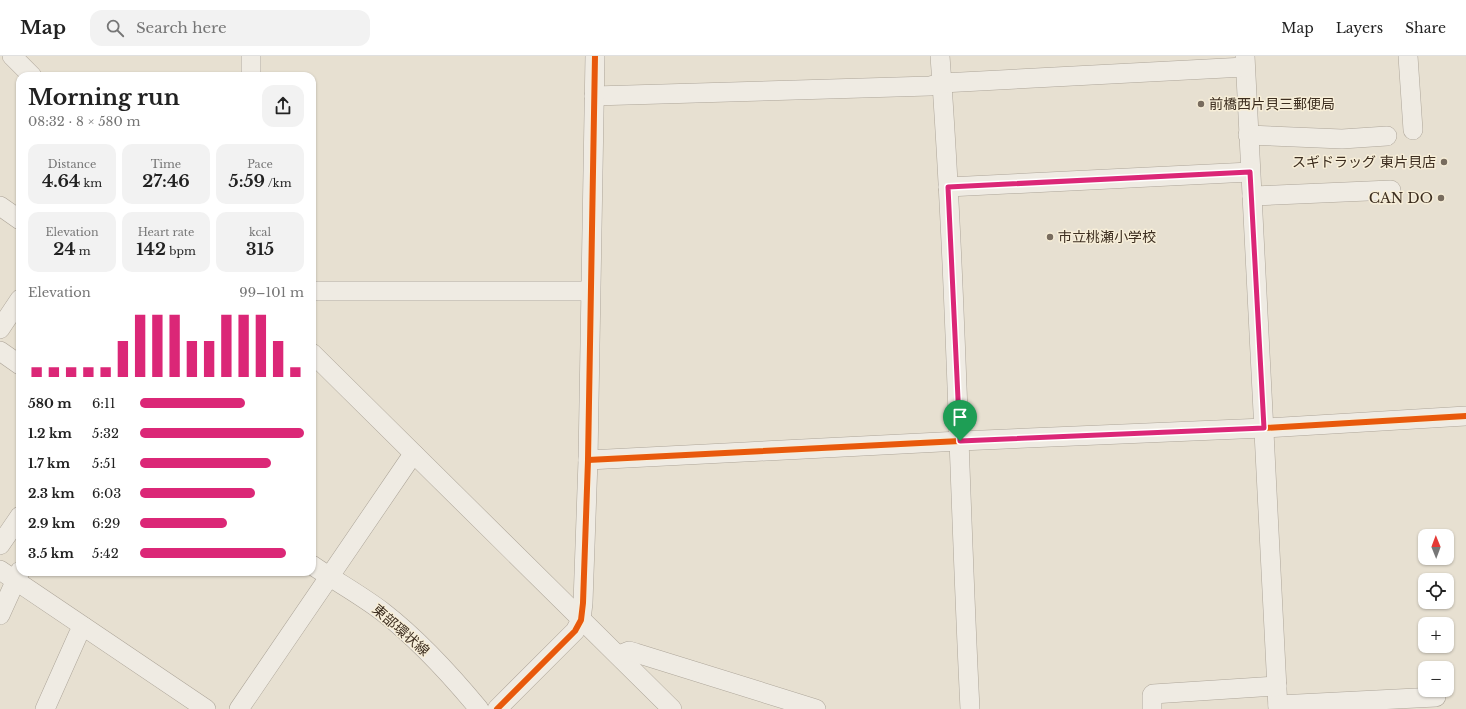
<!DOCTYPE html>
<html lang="en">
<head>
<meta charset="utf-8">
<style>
	:root { --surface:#fff; --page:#f2f2f2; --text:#222; --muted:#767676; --line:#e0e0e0; --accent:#db2777 }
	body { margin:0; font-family:"Libre Baskerville","Noto Sans JP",serif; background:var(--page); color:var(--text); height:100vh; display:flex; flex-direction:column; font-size:15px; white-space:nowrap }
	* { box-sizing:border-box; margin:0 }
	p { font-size:13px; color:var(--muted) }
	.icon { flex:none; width:22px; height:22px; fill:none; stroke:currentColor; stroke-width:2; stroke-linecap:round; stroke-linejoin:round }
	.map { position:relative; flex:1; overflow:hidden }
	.details { position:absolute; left:16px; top:16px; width:300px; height:504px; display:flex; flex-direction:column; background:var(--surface); border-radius:12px; box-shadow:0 1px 3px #0004 }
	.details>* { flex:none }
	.needle { width:26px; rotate:359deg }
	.controls { position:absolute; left:1418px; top:473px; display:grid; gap:8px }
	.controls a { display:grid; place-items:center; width:36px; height:36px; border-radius:8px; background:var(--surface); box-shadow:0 1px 3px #0004; font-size:20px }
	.pin { position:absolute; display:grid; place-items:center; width:34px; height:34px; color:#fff; margin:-41px -17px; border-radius:50% 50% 50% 0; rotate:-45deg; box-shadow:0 0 4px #0007 }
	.pin .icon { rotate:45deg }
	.round { display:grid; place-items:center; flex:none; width:42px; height:42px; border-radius:12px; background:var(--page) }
	.overview { display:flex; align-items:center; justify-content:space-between; height:68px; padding:0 12px }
	h1 { font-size:22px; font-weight:800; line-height:30px }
	.figures { display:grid; grid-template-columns:repeat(3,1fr); gap:6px; height:68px; padding:4px 12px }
	.figures div { display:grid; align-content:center; border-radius:10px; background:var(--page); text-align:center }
	.figures b { font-size:17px; font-weight:800 }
	.figures small { font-size:11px; font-weight:400 }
	.figures p { font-size:11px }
	.chart { height:112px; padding:8px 12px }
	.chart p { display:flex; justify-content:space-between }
	.chart svg { width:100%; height:72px; margin-top:4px; stroke:var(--accent); stroke-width:6 }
	ul { padding:0 12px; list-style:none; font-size:13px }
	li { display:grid; grid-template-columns:64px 48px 1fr; align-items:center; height:30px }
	li i { height:10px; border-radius:5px; background:var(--accent) }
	header { display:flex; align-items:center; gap:24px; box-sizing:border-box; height:56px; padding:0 20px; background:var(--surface); border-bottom:1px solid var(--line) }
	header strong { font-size:19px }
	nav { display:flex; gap:22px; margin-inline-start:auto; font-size:14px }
	.search { width:280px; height:36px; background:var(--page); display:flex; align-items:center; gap:10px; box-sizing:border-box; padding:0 14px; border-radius:12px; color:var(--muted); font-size:15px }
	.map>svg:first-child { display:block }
</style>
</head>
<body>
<header>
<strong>Map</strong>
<div class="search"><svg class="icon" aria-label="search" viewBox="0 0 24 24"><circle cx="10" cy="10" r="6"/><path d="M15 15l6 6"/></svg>Search here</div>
<nav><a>Map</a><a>Layers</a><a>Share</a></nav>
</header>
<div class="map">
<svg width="1466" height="653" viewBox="0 0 1466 653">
	<rect width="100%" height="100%" fill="#e7e0d1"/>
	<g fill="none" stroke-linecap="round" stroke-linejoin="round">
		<!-- minor casing -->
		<g stroke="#ada599" stroke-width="20">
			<g id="minor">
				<polyline points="12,0 32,20"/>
				<polyline points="251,0 251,20"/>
				<path d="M940,0C956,217 959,435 970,653"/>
				<polyline points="1245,0 1278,653"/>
				<polyline points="1408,0 1413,74"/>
				<polyline points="594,40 930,30 942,27 1245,11"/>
				<polyline points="1248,79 1342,83 1387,80"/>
				<polyline points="948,131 1250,116"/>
				<polyline points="1252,140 1391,134"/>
				<polyline points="0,150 20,164"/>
				<polyline points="312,235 590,235"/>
				<polyline points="0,273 20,243"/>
				<polyline points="0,295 20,309"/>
				<polyline points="312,297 672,653"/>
				<polyline points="588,404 960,385 1264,372 1466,360"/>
				<polyline points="0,489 20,460"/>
				<path d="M312,509C335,525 361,539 383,556C419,584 450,618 479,653"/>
				<polyline points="0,514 206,653"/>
				<polyline points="0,559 20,515"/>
				<polyline points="619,599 629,595 636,597 816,653"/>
				<polyline points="1278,649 1436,641"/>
				<polyline points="45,653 78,579 84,571"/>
				<polyline points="239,653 409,404 415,399"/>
				<polyline points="497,653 575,575 581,564 583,547 588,404 595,0"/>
				<polyline points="1152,653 1152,639 1153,638 1277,630"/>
			</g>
		</g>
		<!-- minor -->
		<use href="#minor" stroke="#efebe3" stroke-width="19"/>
		<!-- cycleway casing -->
		<g stroke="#f7eed8" stroke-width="8">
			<g id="cycleway">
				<polyline points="588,404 960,385 1264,372 1466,360"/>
				<polyline points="497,653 575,575 581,564 583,547 588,404 595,0"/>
			</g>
		</g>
		<!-- cycleway -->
		<use href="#cycleway" stroke="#e8590c" stroke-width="6"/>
	</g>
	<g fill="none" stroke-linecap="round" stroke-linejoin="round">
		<!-- route casing -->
		<g stroke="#fff" stroke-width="8">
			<polygon id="route" points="1250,116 1264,372 960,385 948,131"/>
		</g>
		<!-- route -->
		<use href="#route" stroke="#db2777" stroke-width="5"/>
	</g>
	<!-- markers -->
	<g fill="#786c5e" stroke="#f7eed8" stroke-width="1.5">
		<circle cx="1201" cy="48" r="4"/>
		<circle cx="1444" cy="106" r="4"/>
		<circle cx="1441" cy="142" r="4"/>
		<circle cx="1050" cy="181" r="4"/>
	</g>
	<g text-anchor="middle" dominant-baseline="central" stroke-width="3" stroke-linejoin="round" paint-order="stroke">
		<!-- poi labels -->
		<g font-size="14" fill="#3d2e20" stroke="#f7eed8" text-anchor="start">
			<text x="1209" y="48">前橋西片貝三郵便局</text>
			<text x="1436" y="106" text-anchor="end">スギドラッグ 東片貝店</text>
			<text x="1433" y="142" text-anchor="end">CAN DO</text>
			<text x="1058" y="181">市立桃瀬小学校</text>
		</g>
		<!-- street labels -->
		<g font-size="14" fill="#3d2e20" stroke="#f7eed8">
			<text transform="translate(401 574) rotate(41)">東部環状線</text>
		</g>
	</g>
</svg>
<div class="controls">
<a><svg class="needle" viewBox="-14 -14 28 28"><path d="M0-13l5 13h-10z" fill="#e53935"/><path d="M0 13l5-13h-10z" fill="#767676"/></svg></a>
<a><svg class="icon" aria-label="locate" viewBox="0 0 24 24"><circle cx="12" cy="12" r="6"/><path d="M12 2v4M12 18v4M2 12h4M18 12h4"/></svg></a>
<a>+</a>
<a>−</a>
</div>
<div class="pin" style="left:960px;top:385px;background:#1e9e55"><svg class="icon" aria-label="arrive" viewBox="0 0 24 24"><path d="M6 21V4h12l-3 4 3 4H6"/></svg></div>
<section class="details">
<div class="overview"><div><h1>Morning run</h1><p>08:32 · 8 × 580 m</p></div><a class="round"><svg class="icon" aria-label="share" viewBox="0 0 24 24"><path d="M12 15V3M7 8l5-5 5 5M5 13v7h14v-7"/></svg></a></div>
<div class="figures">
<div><p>Distance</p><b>4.64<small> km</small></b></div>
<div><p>Time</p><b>27:46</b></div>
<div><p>Pace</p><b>5:59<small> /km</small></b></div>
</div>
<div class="figures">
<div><p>Elevation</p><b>24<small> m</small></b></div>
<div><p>Heart rate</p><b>142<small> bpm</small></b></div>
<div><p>kcal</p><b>315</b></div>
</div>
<div class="chart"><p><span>Elevation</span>99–101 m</p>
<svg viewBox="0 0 160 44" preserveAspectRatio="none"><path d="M5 44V38M15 44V38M25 44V38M35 44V38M45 44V38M55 44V22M65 44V6M75 44V6M85 44V6M95 44V22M105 44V22M115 44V6M125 44V6M135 44V6M145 44V22M155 44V38"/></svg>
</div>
<ul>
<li><b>580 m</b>6:11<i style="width:64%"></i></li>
<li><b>1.2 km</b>5:32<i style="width:100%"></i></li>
<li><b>1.7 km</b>5:51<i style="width:80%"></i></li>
<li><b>2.3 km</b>6:03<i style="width:70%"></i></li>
<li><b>2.9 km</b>6:29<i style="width:53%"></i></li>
<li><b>3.5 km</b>5:42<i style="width:89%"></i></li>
</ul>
</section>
</div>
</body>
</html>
